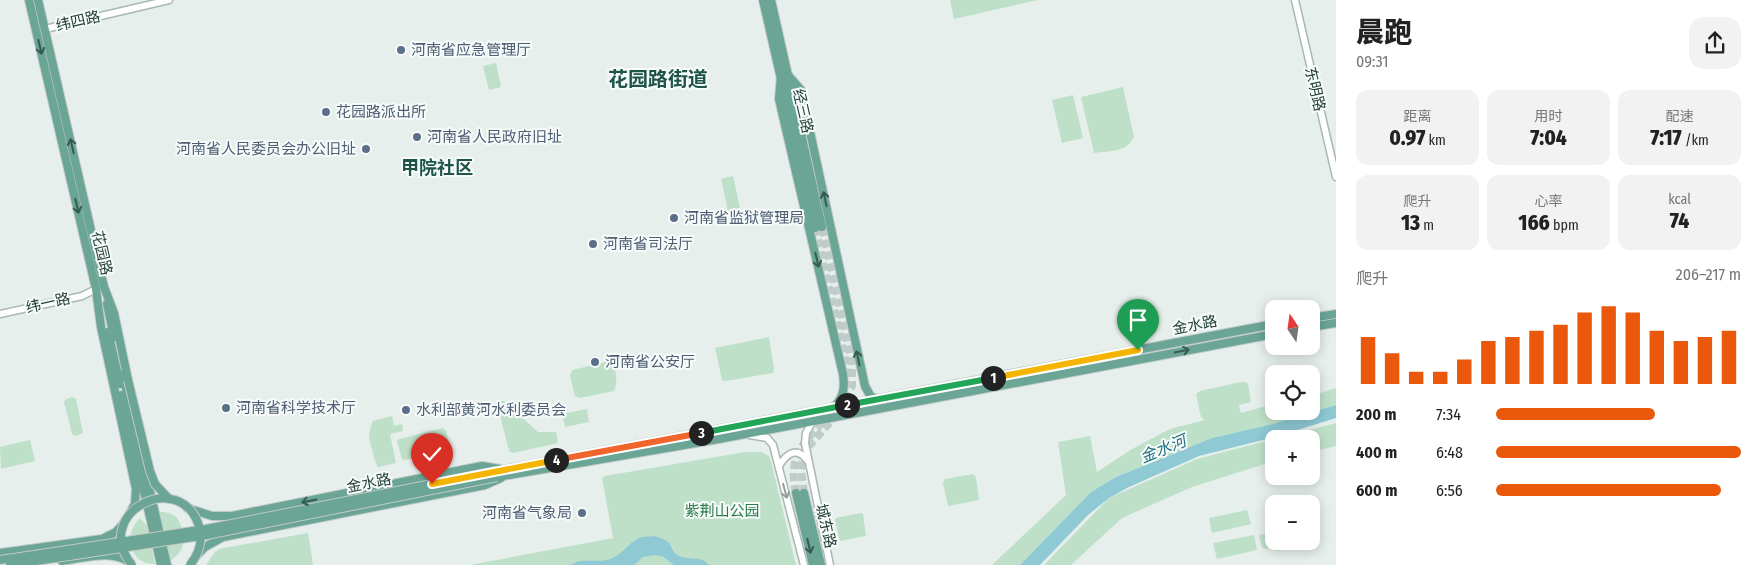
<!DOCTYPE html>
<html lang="zh">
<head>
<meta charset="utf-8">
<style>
	:root { --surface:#fff; --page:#f2f2f2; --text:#222; --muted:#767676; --accent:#ea580c }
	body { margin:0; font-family:"Fira Sans Condensed","Noto Sans SC",sans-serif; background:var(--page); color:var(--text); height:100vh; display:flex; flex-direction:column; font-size:19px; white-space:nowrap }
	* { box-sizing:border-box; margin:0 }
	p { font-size:16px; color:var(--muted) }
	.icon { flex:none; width:28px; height:28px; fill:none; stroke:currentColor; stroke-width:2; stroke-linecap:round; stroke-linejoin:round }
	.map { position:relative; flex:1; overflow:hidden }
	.panel { display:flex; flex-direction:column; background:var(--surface); width:425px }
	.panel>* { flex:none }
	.needle { width:32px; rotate:347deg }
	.tools { position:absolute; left:1265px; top:300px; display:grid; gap:10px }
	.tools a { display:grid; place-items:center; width:55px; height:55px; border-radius:10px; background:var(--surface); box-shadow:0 2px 12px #0003; font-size:25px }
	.pin { position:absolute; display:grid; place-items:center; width:42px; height:42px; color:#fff; margin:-51px -21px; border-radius:50% 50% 50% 0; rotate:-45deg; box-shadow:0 0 5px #0007 }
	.pin .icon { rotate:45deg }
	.km { position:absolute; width:25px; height:25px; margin:-12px; border-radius:50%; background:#222; color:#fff; font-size:14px; line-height:25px; text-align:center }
	.round { display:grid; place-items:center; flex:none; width:52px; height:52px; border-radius:15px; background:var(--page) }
	.head { display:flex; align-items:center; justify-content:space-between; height:85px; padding:0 20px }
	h1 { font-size:28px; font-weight:800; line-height:38px }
	.stats { display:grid; grid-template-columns:repeat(3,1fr); gap:8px; height:85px; padding:5px 20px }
	.stats div { display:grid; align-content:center; border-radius:12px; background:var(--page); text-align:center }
	.stats b { font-size:21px; font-weight:800 }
	.stats small { font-size:14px; font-weight:400 }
	.stats p { font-size:14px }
	.chart { height:140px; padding:10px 20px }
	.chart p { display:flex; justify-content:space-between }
	.chart svg { width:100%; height:90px; margin-top:5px; stroke:var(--accent); stroke-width:6 }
	ul { padding:0 20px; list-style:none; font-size:16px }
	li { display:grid; grid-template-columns:80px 60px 1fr; align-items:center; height:38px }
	li i { height:12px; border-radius:6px; background:var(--accent) }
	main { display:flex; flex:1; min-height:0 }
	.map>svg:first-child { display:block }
</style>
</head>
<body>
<main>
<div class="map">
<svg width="1336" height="565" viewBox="0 0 1336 565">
	<rect width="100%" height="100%" fill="#e6efeb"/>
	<!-- green -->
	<g fill="#bfe0c8">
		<polygon points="950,0 1038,0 954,19"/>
		<polygon points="496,63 501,87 489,90 483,66"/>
		<path d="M1123,87L1134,137C1125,154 1110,150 1094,153L1081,97Z"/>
		<polygon points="1073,95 1083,138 1062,143 1052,100"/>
		<polygon points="733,176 740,208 728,211 721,179"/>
		<polygon points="769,337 774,369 773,373 725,381 722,380 715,348"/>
		<path d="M610,361C617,368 618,382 614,391L580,398L575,396L570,376L572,370Z"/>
		<polygon points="1241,382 1246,382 1248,384 1251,402 1239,405 1241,413 1274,404 1274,411 1311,411 1311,396 1336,388 1336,405 1273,424 1212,438 1116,477 1091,492 1020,565 992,565 1066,495 1058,442 1090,436 1097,472 1132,449 1170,429 1205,420 1201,417 1196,394 1200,391"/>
		<polygon points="72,397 76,399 83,433 75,436 72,434 64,402 66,399"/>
		<polygon points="499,401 504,401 538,432 556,432 558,443 513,453 509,451 497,403"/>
		<polygon points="587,409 589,422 565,427 562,414"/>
		<path d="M392,416L394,426L402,424L403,431L390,434L396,463L378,467C376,466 369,440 369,437C369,432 371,426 373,421Z"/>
		<polygon points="1336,423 1336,446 1311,452 1311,439 1275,439"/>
		<polygon points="443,428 446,431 450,446 444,451 405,460 402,459 397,441 399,439"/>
		<polygon points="1274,439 1274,461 1192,487 1122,518 1071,565 1044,565 1109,498 1197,459"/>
		<polygon points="30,440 35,461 1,469 0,447"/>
		<polygon points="745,452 762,452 770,457 796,565 470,565 613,538 602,478 605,476"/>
		<polygon points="973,474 976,477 979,500 948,506 943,483 945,479"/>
		<polygon points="1247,510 1251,524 1212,533 1209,518"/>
		<path d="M155,511C162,512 169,512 175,516C183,523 186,541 181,550C178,555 174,558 169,562Z"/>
		<polygon points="861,513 863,514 866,536 840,541 835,520 836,518"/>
		<path d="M140,518L147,526L155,564C129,565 123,534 140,518Z"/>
		<polygon points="1274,532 1274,541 1286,541 1288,549 1275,551 1274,547 1265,549 1262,547 1259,535"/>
		<polygon points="308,533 313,565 206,565 215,552 219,549"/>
		<polygon points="1254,535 1257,550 1217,559 1213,543"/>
	</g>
	<!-- water -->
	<g fill="#8ec9d4">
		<polygon points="1336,405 1336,418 1275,437 1199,456 1129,487 1109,498 1088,515 1040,565 1020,565 1091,492 1116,477 1212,438 1273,424"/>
		<path d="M655,536C659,537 664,539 667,541C672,545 672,553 679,556C690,561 701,555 709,565H674L662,556L655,555L643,557L634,565H571C583,556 597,564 610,559C622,555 628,543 639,538C644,536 650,537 655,536Z"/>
	</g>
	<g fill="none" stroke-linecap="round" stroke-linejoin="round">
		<!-- major-tunnel -->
		<g stroke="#bfccc8" stroke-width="8" stroke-dasharray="8 4" stroke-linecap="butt">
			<polyline points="815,228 846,362 846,378"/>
			<path d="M796,493C785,446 815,439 834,404"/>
			<polyline points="804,493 801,470 804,455 809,446 832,420 852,386 852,362 822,227"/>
		</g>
		<!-- minor casing -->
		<g stroke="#a8b8b2" stroke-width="9">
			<g id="minor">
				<polyline points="1295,0 1336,177"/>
				<polyline points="45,29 169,0"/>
				<polyline points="0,314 82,296 96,289"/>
				<polyline points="813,421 806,433 805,443 830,565"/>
				<polyline points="749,435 767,438 773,445 804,565"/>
				<path d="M779,466C787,453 797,446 808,461"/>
			</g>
		</g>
		<!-- major casing -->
		<g stroke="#c2cac8" stroke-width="10">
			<g id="major">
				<polyline points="29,0 96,289 101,327 136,489 135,504 130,513"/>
				<polyline points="38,0 104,287 114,313 128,380"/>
				<polyline points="763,0 815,228"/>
				<polyline points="771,0 822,227"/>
				<polyline points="788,75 801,90 865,386 871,397 879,399"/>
				<path d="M781,76L779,99L843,374C845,388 844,397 833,408"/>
				<polyline points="107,304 114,337"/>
				<polyline points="1311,318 1336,314"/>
				<polyline points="1311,327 1336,323"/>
				<polyline points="108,332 120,384"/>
				<polyline points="123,375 167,565"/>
				<polyline points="122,395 161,565"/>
				<polyline points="497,471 1274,324"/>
				<polyline points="497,477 719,439 1274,334"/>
				<polyline points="796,493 813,565"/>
				<polyline points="804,493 821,565"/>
				<polyline points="187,508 212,516 232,516 482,466 500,469"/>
				<polyline points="0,553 102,539 116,532 124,523"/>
				<polyline points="196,556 205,547 223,537 485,485 501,478"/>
				<path d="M62,561C83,558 108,550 128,561"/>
			</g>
		</g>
		<!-- minor -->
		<use href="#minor" stroke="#fff" stroke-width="6"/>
		<!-- major -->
		<use href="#major" stroke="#6aa596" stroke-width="8"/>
		<!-- major-bridge casing -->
		<g stroke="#c2cac8" stroke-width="10" stroke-linecap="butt">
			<g id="major-bridge">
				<polyline points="128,380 150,471 155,484 169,499"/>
				<polyline points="0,560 206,529 497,471"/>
				<polyline points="10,565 207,535 497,477"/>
				<path d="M132,565C90,513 180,467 199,526C203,540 199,554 190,565"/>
			</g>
		</g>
		<!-- major-bridge -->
		<use href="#major-bridge" stroke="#6aa596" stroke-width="8"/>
	</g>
	<!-- one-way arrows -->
	<defs><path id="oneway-shaft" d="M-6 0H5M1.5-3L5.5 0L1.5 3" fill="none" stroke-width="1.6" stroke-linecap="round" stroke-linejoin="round" transform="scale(1.25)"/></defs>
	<g stroke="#365b51">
		<use href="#oneway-shaft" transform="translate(40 47) rotate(77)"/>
		<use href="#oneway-shaft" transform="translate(72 146) rotate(-103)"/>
		<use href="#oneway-shaft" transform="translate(825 199) rotate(-102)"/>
		<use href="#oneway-shaft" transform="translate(77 206) rotate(77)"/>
		<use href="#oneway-shaft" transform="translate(817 260) rotate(77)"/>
		<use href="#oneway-shaft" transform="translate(1182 351) rotate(-11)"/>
		<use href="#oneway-shaft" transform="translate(858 358) rotate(-102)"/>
		<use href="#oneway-shaft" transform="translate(309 501) rotate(169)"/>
		<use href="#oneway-shaft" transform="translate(809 546) rotate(77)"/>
	</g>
	<use stroke="#92a09c" href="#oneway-shaft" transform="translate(785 491) rotate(75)"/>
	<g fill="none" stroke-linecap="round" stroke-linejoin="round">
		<!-- split-1 casing -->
		<g stroke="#fff" stroke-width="10">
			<polyline id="split-1" points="993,378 1138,350"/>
		</g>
		<!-- split-2 casing -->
		<g stroke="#fff" stroke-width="10">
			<polyline id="split-2" points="847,405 993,378"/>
		</g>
		<!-- split-3 casing -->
		<g stroke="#fff" stroke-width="10">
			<polyline id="split-3" points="701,433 847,405"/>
		</g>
		<!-- split-4 casing -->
		<g stroke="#fff" stroke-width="10">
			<polyline id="split-4" points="556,460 701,433"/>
		</g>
		<!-- split-5 casing -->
		<g stroke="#fff" stroke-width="10">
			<polyline id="split-5" points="432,484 556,460"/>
		</g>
		<!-- split-1 -->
		<use href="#split-1" stroke="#f5b400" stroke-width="6"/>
		<!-- split-2 -->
		<use href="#split-2" stroke="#22a559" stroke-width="6"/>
		<!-- split-3 -->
		<use href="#split-3" stroke="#22a559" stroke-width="6"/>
		<!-- split-4 -->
		<use href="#split-4" stroke="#f0652b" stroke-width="6"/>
		<!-- split-5 -->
		<use href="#split-5" stroke="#f5b400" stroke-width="6"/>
	</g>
	<!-- markers -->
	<g fill="#5c6f8a" stroke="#f7fbf9" stroke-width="2">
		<circle cx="401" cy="50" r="5"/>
		<circle cx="326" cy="112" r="5"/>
		<circle cx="417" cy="137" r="5"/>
		<circle cx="366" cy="149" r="5"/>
		<circle cx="674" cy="218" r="5"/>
		<circle cx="593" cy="244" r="5"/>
		<circle cx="595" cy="362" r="5"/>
		<circle cx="226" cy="408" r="5"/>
		<circle cx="406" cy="410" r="5"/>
		<circle cx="582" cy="513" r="5"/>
	</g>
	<g text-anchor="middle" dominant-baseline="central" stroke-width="4" stroke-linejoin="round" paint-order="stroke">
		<!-- street labels -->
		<g font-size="15" fill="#24423a" stroke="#f7fbf9">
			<text transform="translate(78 21) rotate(-13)">纬四路</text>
			<text transform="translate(1315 89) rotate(77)">东明路</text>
			<text transform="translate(803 111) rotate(77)">经三路</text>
			<text transform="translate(102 253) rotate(77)">花园路</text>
			<text transform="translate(48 303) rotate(-13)">纬一路</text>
			<text transform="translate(1195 325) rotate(-11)">金水路</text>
			<text transform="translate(369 483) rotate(-11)">金水路</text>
			<text transform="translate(826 526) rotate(77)">城东路</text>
		</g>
		<!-- service labels -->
		<g font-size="15" fill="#4e5e75" stroke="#f7fbf9" text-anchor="start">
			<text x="411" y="50">河南省应急管理厅</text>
			<text x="336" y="112">花园路派出所</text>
			<text x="427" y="137">河南省人民政府旧址</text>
			<text x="356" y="149" text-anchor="end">河南省人民委员会办公旧址</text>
			<text x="684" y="218">河南省监狱管理局</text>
			<text x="603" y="244">河南省司法厅</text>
			<text x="605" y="362">河南省公安厅</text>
			<text x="236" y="408">河南省科学技术厅</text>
			<text x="416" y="410">水利部黄河水利委员会</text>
			<text x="572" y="513" text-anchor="end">河南省气象局</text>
		</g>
		<!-- park labels -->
		<g font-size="15" fill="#2d7a4b" stroke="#f7fbf9">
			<text x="722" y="511">紫荆山公园</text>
		</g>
		<!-- water labels -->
		<g font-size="16" font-style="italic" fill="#1c6f80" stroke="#f7fbf9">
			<text transform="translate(1163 449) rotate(-22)">金水河</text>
		</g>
		<!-- quarter labels -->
		<g font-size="18" font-weight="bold" fill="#1f5548" stroke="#f7fbf9">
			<text x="437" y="168">甲院社区</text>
		</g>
		<!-- district labels -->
		<g font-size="20" font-weight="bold" fill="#1f5548" stroke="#f7fbf9">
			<text x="658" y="79">花园路街道</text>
		</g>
	</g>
</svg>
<div class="tools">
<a><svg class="needle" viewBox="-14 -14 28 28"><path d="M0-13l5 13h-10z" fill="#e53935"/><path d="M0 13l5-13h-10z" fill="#767676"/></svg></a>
<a><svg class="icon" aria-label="locate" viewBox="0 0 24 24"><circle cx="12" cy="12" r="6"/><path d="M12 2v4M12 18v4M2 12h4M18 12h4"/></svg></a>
<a>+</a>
<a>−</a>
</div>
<div class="pin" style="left:1138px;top:350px;background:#1e9e55"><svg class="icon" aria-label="arrive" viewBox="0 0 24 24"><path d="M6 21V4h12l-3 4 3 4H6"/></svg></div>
<div class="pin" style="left:432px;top:484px;background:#d93025"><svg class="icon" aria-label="check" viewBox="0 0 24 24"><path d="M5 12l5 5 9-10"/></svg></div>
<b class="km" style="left:993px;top:378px">1</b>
<b class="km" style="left:847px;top:405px">2</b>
<b class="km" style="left:701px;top:433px">3</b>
<b class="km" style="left:556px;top:460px">4</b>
</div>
<section class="panel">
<div class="head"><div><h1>晨跑</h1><p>09:31</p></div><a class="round"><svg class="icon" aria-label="share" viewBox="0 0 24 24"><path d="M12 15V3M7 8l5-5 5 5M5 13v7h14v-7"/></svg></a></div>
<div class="stats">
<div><p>距离</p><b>0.97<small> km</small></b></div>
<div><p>用时</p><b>7:04</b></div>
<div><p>配速</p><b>7:17<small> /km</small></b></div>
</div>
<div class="stats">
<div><p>爬升</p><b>13<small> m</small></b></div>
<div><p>心率</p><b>166<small> bpm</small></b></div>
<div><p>kcal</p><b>74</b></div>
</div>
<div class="chart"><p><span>爬升</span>206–217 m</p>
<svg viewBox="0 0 160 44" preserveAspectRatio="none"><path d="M5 44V21M15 44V29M25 44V38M35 44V38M45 44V32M55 44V23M65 44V21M75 44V18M85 44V15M95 44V9M105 44V6M115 44V9M125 44V18M135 44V23M145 44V21M155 44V18"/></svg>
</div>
<ul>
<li><b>200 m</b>7:34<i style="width:65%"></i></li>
<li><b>400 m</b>6:48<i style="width:100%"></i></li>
<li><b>600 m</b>6:56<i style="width:92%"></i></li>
</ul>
</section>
</main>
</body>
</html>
